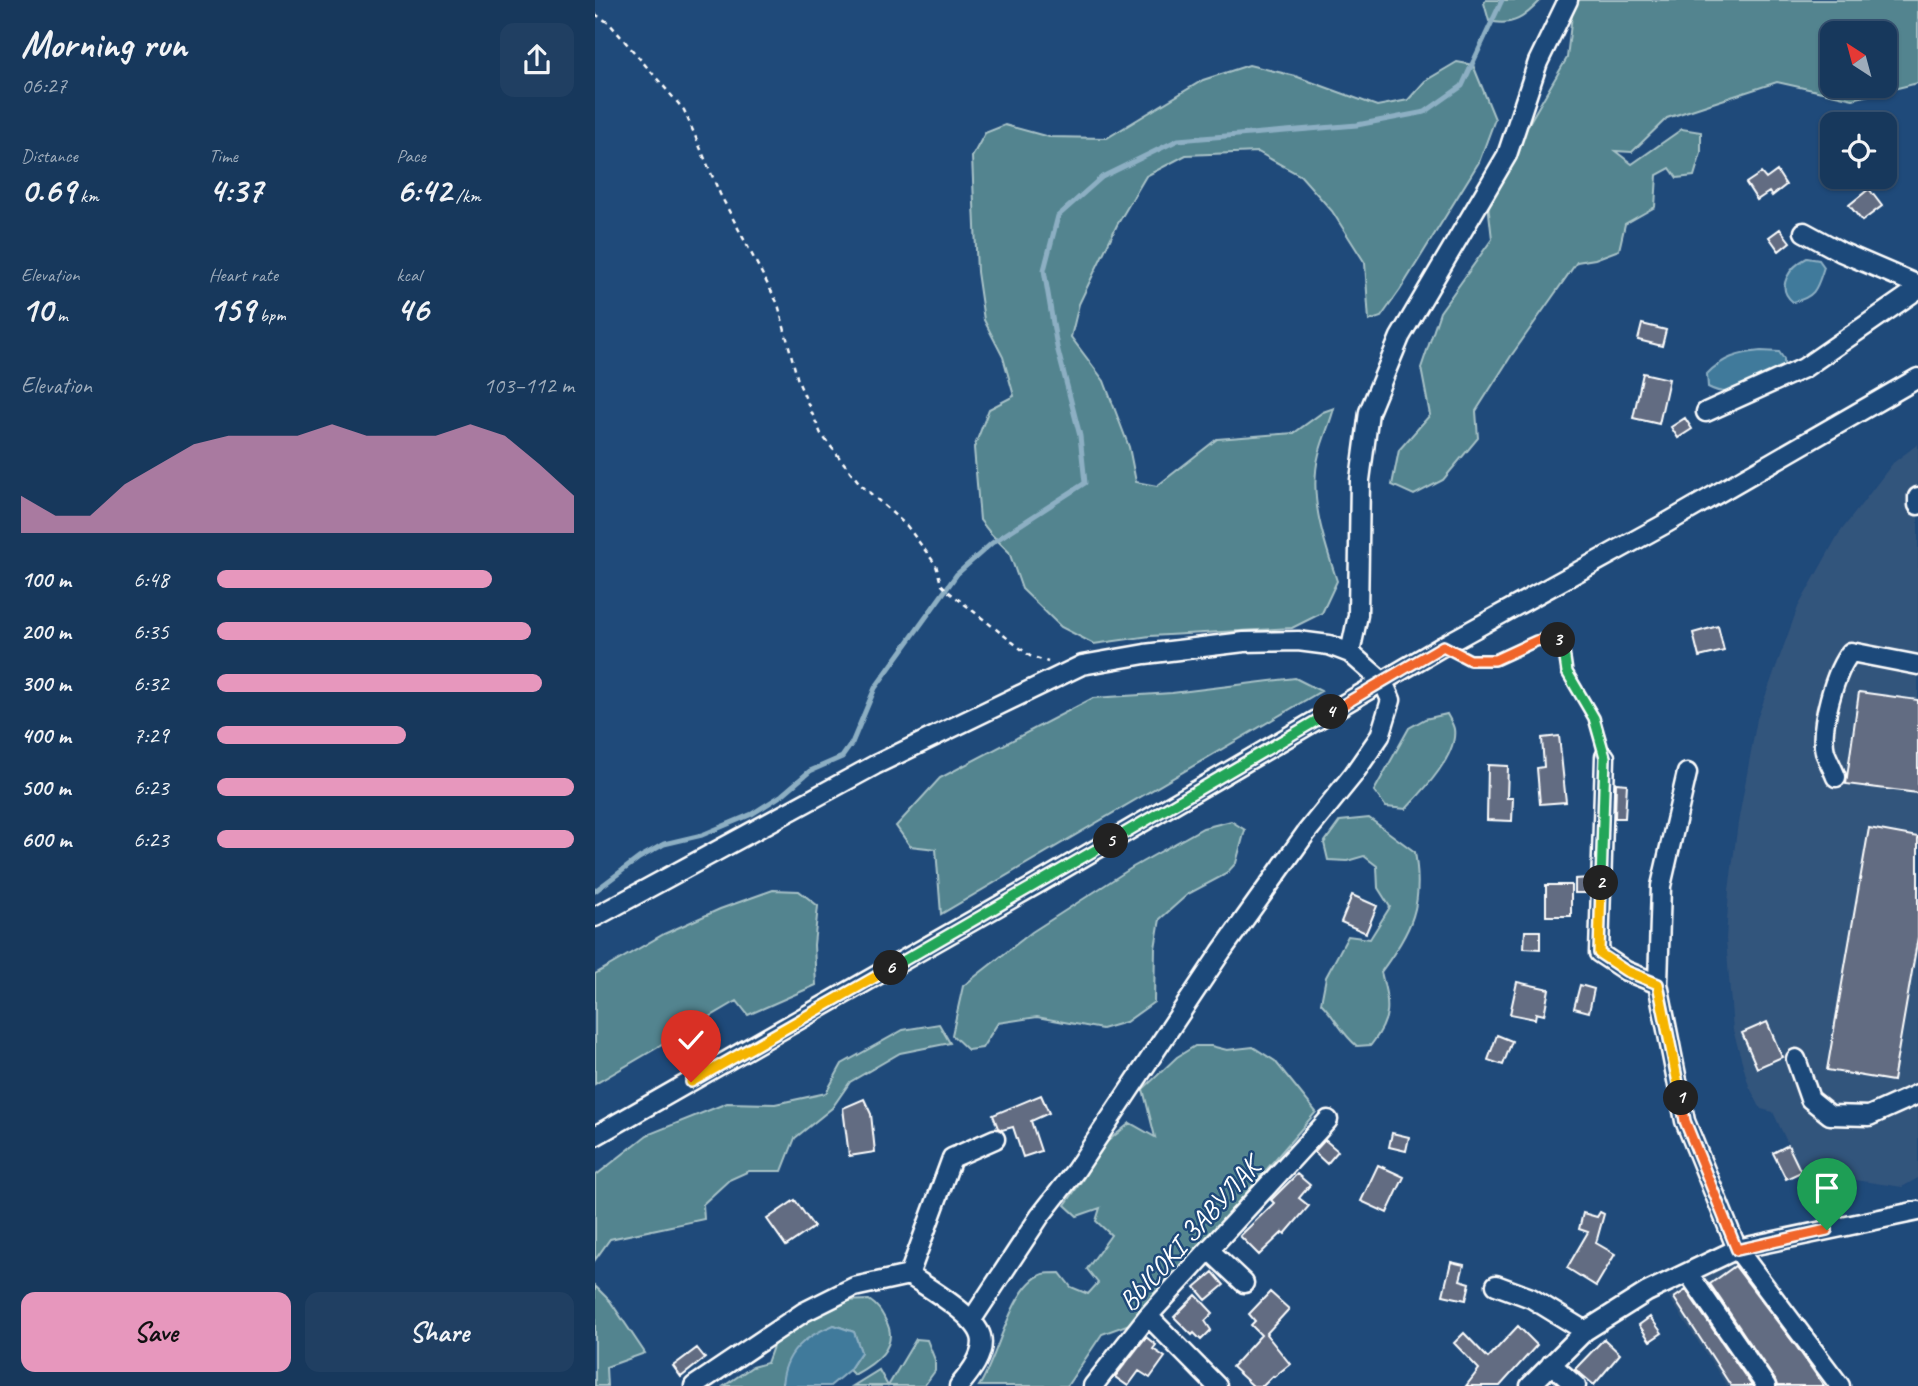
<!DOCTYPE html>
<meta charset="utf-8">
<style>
:root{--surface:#17385c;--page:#203f62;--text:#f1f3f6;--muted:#9eacbb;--line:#365272;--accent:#e797bd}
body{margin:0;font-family:Caveat,sans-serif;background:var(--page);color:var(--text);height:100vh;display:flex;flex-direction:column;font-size:26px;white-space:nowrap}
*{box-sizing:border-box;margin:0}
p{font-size:23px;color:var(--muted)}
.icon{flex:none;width:38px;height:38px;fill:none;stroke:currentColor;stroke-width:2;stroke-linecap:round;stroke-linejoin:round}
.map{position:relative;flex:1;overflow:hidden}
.details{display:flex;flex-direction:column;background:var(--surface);width:595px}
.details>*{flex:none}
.needle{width:46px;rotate:324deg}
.tools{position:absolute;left:1225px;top:21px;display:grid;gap:14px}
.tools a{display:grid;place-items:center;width:77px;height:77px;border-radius:14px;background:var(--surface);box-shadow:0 2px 5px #0004,0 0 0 2px var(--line);font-size:35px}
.pin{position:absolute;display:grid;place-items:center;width:60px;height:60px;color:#fff;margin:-72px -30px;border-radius:50% 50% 50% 0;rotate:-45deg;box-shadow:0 0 7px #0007}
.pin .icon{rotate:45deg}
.km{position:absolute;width:35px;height:35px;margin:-18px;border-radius:50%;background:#222;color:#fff;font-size:19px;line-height:35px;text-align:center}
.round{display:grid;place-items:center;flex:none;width:74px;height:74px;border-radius:14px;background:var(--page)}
.head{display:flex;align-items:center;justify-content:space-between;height:119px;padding:0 21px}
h1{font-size:38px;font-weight:700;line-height:52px}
.figures{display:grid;grid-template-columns:repeat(3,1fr);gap:10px;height:119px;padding:7px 21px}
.figures div{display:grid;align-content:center}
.figures b{font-size:35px;font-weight:700}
.figures small{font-size:19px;font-weight:400}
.figures p{font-size:19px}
.chart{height:196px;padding:14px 21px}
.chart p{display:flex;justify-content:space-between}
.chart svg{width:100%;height:126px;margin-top:7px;fill:var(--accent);opacity:.7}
.action{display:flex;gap:14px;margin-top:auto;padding:14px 21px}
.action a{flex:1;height:80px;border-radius:14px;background:var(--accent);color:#111;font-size:28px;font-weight:700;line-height:80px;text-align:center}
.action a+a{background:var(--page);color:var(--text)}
ul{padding:0 21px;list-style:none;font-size:23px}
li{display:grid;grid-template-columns:112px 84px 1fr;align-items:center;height:52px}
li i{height:18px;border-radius:9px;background:var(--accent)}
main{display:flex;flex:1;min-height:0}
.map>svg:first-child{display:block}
</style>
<main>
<section class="details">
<div class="head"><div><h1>Morning run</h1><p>06:27</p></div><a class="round"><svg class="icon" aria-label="share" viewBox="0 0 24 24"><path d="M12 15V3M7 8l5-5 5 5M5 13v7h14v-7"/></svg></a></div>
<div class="figures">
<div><p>Distance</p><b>0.69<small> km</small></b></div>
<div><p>Time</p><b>4:37</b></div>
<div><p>Pace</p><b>6:42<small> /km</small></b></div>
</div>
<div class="figures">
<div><p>Elevation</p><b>10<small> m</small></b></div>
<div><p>Heart rate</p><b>159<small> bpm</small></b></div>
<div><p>kcal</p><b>46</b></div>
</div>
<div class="chart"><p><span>Elevation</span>103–112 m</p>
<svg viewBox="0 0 160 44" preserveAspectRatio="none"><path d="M0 44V31L10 38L20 38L30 27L40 20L50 13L60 10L70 10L80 10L90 6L100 10L110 10L120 10L130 6L140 10L150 20L160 31V44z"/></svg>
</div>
<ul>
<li><b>100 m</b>6:48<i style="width:77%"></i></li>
<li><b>200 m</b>6:35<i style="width:88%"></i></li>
<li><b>300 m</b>6:32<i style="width:91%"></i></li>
<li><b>400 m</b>7:29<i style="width:53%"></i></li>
<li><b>500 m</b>6:23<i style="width:100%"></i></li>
<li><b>600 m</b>6:23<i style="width:100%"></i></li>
</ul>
<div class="action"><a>Save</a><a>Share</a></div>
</section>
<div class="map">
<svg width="1323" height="1386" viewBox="0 0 1323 1386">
<rect width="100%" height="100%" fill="#1f4a7a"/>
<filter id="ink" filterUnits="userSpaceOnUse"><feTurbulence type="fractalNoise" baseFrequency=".0143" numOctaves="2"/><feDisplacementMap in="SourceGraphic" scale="14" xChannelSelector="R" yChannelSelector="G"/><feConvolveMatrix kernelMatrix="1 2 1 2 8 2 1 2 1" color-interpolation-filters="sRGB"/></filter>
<g filter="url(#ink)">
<path fill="#33547c" d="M1323 444V1178L1307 1187 1206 1172 1178 1112 1166 1109 1154 1086 1138 1030 1131 939 1134 890 1143 823 1162 719 1203 607 1243 535 1298 463Z
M1142 1257 1246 1386H1132L1074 1297Z"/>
<path fill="#52848f" stroke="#a8c2c7" stroke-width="2" fill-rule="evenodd" d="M891 0H946C930 17 918 27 894 21L889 3Z
M984 0H1323V83L1258 99 1182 82 1072 118 1037 152 1020 151 1037 164 1087 129 1106 132V153L1099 176 1082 178 1075 168 1062 175 1060 207 1030 224 1024 250 1000 259 982 262 916 356 881 411 883 438 848 480 819 495 797 485 804 450 835 415 826 368 845 312 897 239 893 204 919 149 972 58 978 6ZM1237 33H1290V86H1237Z
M862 62 878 65 900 119 884 162 805 290 786 317 774 321 770 263 737 211 706 176 663 152 591 155 551 176 522 225 484 304 476 337 509 381 534 447 541 482 562 486 622 439 699 433 728 412 739 408C735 424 728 438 724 454 713 496 729 541 742 581L727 613 697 628 555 636 499 644 466 627 427 589 414 552 396 534 385 520 379 448 394 409 419 396 408 357 389 320 382 272 377 157 390 133 410 125 454 137 512 138 608 80 654 65 700 76 782 106 813 100 830 81Z
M700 678 726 691 346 914 341 849 315 846 301 826 345 778 498 698 577 693Z
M852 714C854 718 858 724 859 729 863 755 827 792 811 809L791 807 779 791 814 728 830 719Z
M774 818 820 852C829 906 817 929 786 972 794 1004 798 1017 776 1045L762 1046C747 1034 740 1017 726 1003L731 977 753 936 775 939 795 907 783 888 782 866 769 856 752 861 733 860 729 843 745 821Z
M636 821 650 830 641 863 631 874 593 894 565 919 560 948 559 1002 531 1022 507 1029 442 1017 403 1023 387 1048 373 1050 357 1035 368 986 437 932 538 867 608 828Z
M178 890 204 891 223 906 219 945 221 985 153 1015 142 1001 0 1084V974L69 934 125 909Z
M344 1024 355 1043 305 1053 255 1082 237 1108 200 1138 187 1171H154L134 1180 108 1204 109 1219 15 1239 0 1260V1176L52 1135 132 1103 180 1104 231 1093 247 1064 308 1030Z
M600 1046H616L632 1050 658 1047 680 1061 721 1112 540 1322 507 1334 472 1386H384C403 1358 416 1285 448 1274 453 1273 460 1273 465 1273L476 1287 493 1294 503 1283 492 1269 516 1235 501 1221 505 1208 482 1216 470 1205 488 1179 508 1145 535 1123 560 1137 548 1089 582 1057Z
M0 1286 15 1301 50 1353 11 1367 12 1386H0Z
M274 1300C283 1306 286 1311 291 1321 305 1347 279 1364 259 1375L254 1370 266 1352 259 1332 239 1325 187 1383V1386H129L157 1367 172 1363 180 1341 199 1327 247 1301Z
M321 1339 332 1340 340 1360V1371L329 1386H258L284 1370 293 1386Z"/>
<path fill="#417a9b" stroke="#8dafc3" stroke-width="2" d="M1212 258 1224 260 1229 267C1222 288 1221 297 1198 302 1179 287 1196 266 1212 258Z
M1166 351 1184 352 1189 359V365L1184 371C1160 383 1139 401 1113 387L1112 374C1127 358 1144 353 1166 351Z
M239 1325 259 1332 266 1352 254 1370 235 1386H187C189 1352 210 1336 239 1325Z"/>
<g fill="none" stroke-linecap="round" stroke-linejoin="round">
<path stroke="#8dafc3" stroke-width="5" d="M0 891 44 858 69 844 107 835 157 814 187 795 215 771 247 757 257 743 280 688 362 574 397 543 490 483 485 436 462 347 449 270 463 216 507 177 583 140 762 125 830 112 867 86 907 0"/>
</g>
<path fill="#626c82" stroke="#fff" stroke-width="2" d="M1182 171 1191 185 1177 196 1174 192 1162 200 1151 183 1166 173 1171 179Z
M1274 189 1287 206 1267 221 1254 205Z
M1185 229 1195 242 1184 251 1174 237Z
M1047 324 1071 330 1067 346 1043 340Z
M1048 373 1074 379 1064 424 1038 418Z
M1090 418 1097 429 1083 438 1076 427Z
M1123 626 1129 651 1104 657 1098 633Z
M1264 692 1323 700V793L1251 784Z
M964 736 971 802 945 804 942 768 949 767 947 738Z
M893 765 913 766 912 798H918L917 821 892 820Z
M1021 783 1032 784 1030 818H1020Z
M1274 828 1323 837V937L1298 1081 1232 1070Z
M994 878V893H980V879Z
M951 885H976V916H951Z
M757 895 782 906 771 933 746 922Z
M930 931H945V949L929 948Z
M922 982 954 989 949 1015 941 1013 940 1019 915 1014Z
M985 985 999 989 994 1012 979 1008Z
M1172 1022 1187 1057 1162 1068 1147 1033Z
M902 1035 917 1041 908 1065 893 1060Z
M446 1095 454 1113 436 1121 446 1151 428 1157 418 1127 407 1130 403 1128 398 1115Z
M269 1099 276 1114 280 1152 254 1156 248 1108Z
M797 1133 814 1137 811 1151 794 1147Z
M730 1140 743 1151 732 1164 719 1152Z
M1193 1145 1206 1172 1191 1179 1178 1153Z
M783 1165 809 1177 792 1213 766 1201Z
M702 1174 715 1185 704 1198 714 1206 690 1234 688 1232 664 1255 645 1236 679 1203 676 1200Z
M200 1200 219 1227 191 1246 172 1219Z
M1005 1212 1009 1214 1001 1243 1020 1254 1001 1286 972 1268 993 1232 984 1229 988 1213 1002 1217Z
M856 1262 869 1265 865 1280 875 1283 871 1300 848 1295Z
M1140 1266 1201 1346 1229 1386H1182L1180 1380 1115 1284Z
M618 1272 629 1285 611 1300 600 1287Z
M1091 1290 1157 1386H1136L1079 1298Z
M675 1292 694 1309 671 1334 695 1364 679 1377 678 1376 668 1386H658L637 1367 666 1335 656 1325 660 1321 654 1314Z
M601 1295 618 1313 610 1321 616 1330 606 1340 599 1333 597 1335 579 1317Z
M1055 1317 1067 1333 1055 1341 1044 1325Z
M923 1326 942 1345 905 1386H871L884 1369 859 1343 869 1333 893 1358Z
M551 1337 561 1345 558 1349 570 1357 555 1378 544 1371 533 1386 520 1377Z
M1009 1339 1025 1354 999 1385 980 1369Z
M102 1348 110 1358 86 1377 78 1366Z"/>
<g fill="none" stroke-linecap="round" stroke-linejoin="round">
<defs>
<path id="minor" d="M1209 232 1246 252 1323 285
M1111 412 1209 368 1323 289
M1323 497V505
M755 653 763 615 765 480 774 412 805 337 912 155 943 62 973 0
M1010 757 1004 953 1031 971 1063 984
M1092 773 1066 886 1063 984 1090 1121 1142 1249 1245 1386
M1241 777C1238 769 1233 760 1230 752 1224 728 1240 670 1256 652L1323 665
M0 917 280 765 487 665 550 654 649 642 703 641 734 645 755 653 788 682 796 700 785 736 758 775 711 833 626 952 481 1170 445 1216 376 1321
M1201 1059 1215 1099 1235 1115 1274 1116 1323 1094
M0 1136 442 884 848 646 1068 525 1323 378
M614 1250 649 1283
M1093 1273 1171 1386
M314 1275 357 1158 400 1139
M901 1285 936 1298 990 1331
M553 1316 622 1386
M956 1364 981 1386
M99 1386 209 1312 259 1287 314 1275C333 1288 379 1314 386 1336 391 1354 374 1374 364 1386
M498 1386 553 1316 733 1120
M935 1386 990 1331 1052 1292 1142 1249 1323 1211"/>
</defs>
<use href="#minor" stroke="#fff" stroke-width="23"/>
<path stroke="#fff" stroke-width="2.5" stroke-dasharray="5 5" stroke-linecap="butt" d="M0 14 14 23 89 110 125 194 183 304 203 381 226 434 266 485 312 526 341 565 346 584 354 592 435 656 453 662
M867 655C894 669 914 651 939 642 946 639 954 639 961 637L968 645 973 672 999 718 1005 740"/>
<use href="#minor" stroke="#1f4a7a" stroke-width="18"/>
</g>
</g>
<g fill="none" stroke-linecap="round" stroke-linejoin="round" filter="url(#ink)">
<defs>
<path id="split-1" d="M1086 1098 1090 1121 1142 1250 1232 1230"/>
<path id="split-2" d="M1006 883 1004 953 1031 971 1063 984 1086 1098"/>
<path id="split-3" d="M963 640 968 645 972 672 999 718 1010 757 1006 883"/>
<path id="split-4" d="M736 712 848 646 875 660H900L941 641 961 637 963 640"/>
<path id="split-5" d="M516 841 736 712"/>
<path id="split-6" d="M296 968 516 841"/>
<path id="split-7" d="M96 1082 296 968"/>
</defs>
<use href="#split-1" stroke="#fff" stroke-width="14"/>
<use href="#split-2" stroke="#fff" stroke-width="14"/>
<use href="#split-3" stroke="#fff" stroke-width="14"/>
<use href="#split-4" stroke="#fff" stroke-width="14"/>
<use href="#split-5" stroke="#fff" stroke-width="14"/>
<use href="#split-6" stroke="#fff" stroke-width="14"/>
<use href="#split-7" stroke="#fff" stroke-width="14"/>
<use href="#split-1" stroke="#f0652b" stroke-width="9"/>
<use href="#split-2" stroke="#f5b400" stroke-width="9"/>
<use href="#split-3" stroke="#22a559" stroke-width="9"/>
<use href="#split-4" stroke="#f0652b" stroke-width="9"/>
<use href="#split-5" stroke="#22a559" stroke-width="9"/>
<use href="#split-6" stroke="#22a559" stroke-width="9"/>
<use href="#split-7" stroke="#f5b400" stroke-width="9"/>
</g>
<g text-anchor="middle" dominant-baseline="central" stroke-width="5" stroke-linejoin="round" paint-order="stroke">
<g font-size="28" fill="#fff" stroke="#1f4a7a">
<text transform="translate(594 1234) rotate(-48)">ВЫСОКІ ЗАВУЛАК</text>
</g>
</g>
</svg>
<div class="tools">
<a><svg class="needle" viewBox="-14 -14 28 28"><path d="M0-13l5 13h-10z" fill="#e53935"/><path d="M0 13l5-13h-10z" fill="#9eacbb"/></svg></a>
<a><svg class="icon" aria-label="locate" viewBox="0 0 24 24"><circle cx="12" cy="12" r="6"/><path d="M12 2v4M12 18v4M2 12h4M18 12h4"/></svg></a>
</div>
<div class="pin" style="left:1232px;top:1230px;background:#1e9e55"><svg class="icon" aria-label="arrive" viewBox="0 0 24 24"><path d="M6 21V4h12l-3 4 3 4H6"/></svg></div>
<div class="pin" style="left:96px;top:1082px;background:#d93025"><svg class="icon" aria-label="check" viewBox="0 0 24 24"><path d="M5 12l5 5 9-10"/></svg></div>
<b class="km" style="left:1086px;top:1098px">1</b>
<b class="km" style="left:1006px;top:883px">2</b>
<b class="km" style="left:963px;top:640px">3</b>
<b class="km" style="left:736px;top:712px">4</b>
<b class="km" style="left:516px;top:841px">5</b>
<b class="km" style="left:296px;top:968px">6</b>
</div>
</main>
